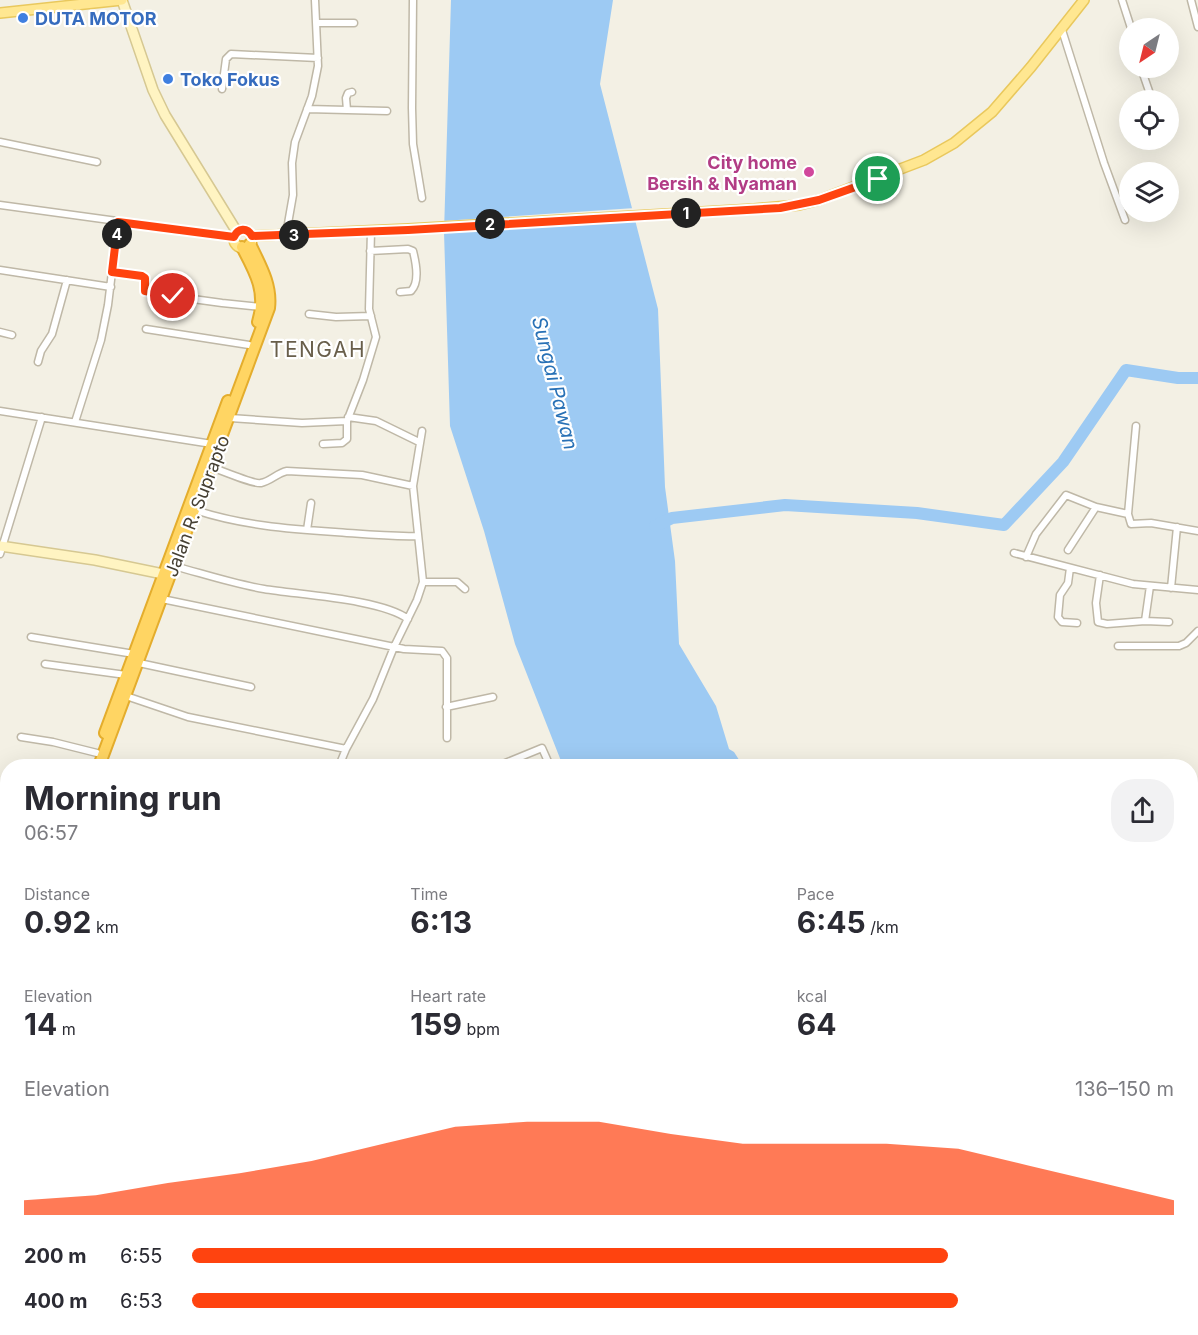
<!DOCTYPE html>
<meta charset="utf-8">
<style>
:root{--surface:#fff;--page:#f2f2f3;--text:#2b2b33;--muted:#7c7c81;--accent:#ff430f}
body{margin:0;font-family:Inter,sans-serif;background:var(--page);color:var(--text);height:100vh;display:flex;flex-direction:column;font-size:22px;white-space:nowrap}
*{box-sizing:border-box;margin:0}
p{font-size:20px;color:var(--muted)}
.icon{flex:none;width:33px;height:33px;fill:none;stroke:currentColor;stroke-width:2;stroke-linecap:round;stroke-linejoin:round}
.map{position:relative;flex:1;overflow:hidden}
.panel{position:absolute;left:0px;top:759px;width:1198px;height:576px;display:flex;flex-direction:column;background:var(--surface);border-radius:24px 24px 0 0;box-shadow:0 6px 24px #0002}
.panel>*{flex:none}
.needle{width:39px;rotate:215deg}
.controls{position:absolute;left:1119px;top:18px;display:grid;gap:12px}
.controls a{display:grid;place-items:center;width:60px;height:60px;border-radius:50%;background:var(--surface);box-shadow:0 6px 24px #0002;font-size:30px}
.pin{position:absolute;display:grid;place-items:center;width:51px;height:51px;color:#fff;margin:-26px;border:3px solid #fff;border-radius:50%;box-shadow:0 2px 6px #0007}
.km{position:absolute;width:30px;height:30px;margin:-15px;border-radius:50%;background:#222;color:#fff;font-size:16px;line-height:30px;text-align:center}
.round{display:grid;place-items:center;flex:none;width:63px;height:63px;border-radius:24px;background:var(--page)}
.headline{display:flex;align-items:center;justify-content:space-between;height:102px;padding:0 24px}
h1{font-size:33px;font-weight:700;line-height:45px}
.metrics{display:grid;grid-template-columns:repeat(3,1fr);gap:9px;height:102px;padding:6px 24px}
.metrics div{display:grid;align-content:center}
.metrics b{font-size:30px;font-weight:700}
.metrics small{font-size:16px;font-weight:400}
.metrics p{font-size:16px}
.chart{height:168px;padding:12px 24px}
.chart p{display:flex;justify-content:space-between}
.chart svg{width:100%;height:108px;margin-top:6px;fill:var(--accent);opacity:.7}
ul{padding:0 24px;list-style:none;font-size:20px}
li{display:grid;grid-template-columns:96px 72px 1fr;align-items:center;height:45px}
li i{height:15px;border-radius:8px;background:var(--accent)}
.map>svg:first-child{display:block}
</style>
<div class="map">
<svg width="1198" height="1335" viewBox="0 0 1198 1335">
<rect width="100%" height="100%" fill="#f3f0e4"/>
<path fill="#9dcaf3" d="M451 0H613L600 84 658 309 665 487 675 561 679 644 716 706 729 749 734 752 743 766H563L515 644 484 531 450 426 444 232Z
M1191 1074 1198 1076V1325L1191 1323Z"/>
<path fill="#f3f0e4" d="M635 208 638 218 441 230 442 221Z"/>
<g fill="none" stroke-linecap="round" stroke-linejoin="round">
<path stroke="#9dcaf3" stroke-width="12" d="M655 526 672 518 785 505 917 513 1004 525 1063 462 1126 370 1178 378H1198
M903 1328V1335"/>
<defs>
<path id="street" d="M413 0 412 108 413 144 422 198
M1122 0 1131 28
M1191 0 1198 27
M317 23H354
M1062 30 1104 163 1125 220
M1141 68 1150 94
M222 89 226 59 231 54 318 58
M307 109 387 111
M347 110 346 98 348 93 352 92
M0 142 97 162
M0 205 234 237
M286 235 293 195 292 163 295 142 312 96 318 66 315 0
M370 251 408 249 413 251C416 263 420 282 411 291L400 292
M0 270 111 287
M112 272 142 276 145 278 144 288 149 293 222 303 262 307
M309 314 336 317 371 316
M146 329 249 345
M0 332 12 335
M38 362 41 351 52 334 67 280
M0 411 212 444
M348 417 376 421 419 442
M230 418 302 423 347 421
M75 422 101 340 108 305 118 222
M323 444 342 443 347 439V421L363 380 376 337 369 309 371 231
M211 467C220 470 255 485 261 483 271 481 277 473 287 471L362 475 413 486
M195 510C240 525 288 529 335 532 363 534 390 537 418 536
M1128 514 1136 426
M307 530 311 503
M1068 550 1096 507
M1014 553 1133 584 1198 590
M0 554 42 417
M1026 557 1036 534 1066 495 1096 507 1128 514 1131 524 1151 523 1198 531
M174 566C204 574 234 584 264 589 300 595 381 599 408 619
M1070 568 1068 583 1060 595 1058 617 1062 622 1077 623
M1100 575 1096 603 1098 622 1107 624 1145 621 1169 622
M423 582H457L465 589
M1171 588 1177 527
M162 599 404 649 442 651 447 658V738
M1145 621 1150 586
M31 637 134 654
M1118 646H1179L1186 643 1198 631
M139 663 251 687
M45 664 126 675
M126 696 188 717 346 749
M446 707 493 697
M21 737 53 742 97 753
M339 766 346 749 373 699 394 647 417 600 423 582 413 486 422 431
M498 766 542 748 550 766
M0 811 8 812
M3 1164 8 1165
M0 1282 5 1264
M0 1308 8 1311
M55 1328 75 1335
M543 1328 547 1335
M829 1328 830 1335
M41 1335 43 1328
M124 1335 127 1328
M244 1335 248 1328
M473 1335 491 1328
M568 1335 577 1328
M625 1335 633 1328
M710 1335 723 1328"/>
<path id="secondary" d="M122 0 153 90 165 115 237 232
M0 546 95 560 163 574"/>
<path id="primary" d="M0 13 122 0
M234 239a9 9 0 1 1 18 0a9 9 0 1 1-18 0Z
M252 236 408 229 754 209 799 205 819 200 924 160 954 143 992 112 1031 67 1084 0"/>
<path id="highway" d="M242 247C256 273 267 293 258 322
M105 733 228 401
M99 766 269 308C272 285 260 265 250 244
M0 1012 8 991
M0 1033 8 1013"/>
</defs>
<use href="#street" stroke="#bfb8a7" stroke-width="9"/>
<use href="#secondary" stroke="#d6c892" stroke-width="12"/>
<use href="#primary" stroke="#e9c85d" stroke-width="12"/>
<use href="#highway" stroke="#e4ad2d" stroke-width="14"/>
<use href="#street" stroke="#fff" stroke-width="6"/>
<use href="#secondary" stroke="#fff4c2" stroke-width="9"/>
<use href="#primary" stroke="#ffe791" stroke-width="9"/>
<use href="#highway" stroke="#ffd563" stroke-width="10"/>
</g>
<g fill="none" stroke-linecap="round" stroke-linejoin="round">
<defs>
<path id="route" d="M173 296 145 291V278L142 276 112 272 118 222 234 237C238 228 247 227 252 236L408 230 780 208 819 200 878 179"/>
</defs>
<use href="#route" stroke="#fff" stroke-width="12"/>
<use href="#route" stroke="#ff430f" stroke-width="8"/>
</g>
<g fill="#3f7fe0" stroke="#fff" stroke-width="2">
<circle cx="23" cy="18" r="6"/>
<circle cx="168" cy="79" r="6"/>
</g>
<circle fill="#d1479c" stroke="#fff" stroke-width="2" cx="809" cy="172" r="6"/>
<g text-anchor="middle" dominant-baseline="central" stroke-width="4.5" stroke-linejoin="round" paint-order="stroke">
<g font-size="18" font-weight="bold" fill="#366cbe" stroke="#fff" text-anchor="start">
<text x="35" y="18">DUTA MOTOR</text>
<text x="180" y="79">Toko Fokus</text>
</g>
<g font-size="18" font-weight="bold" fill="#b23c85" stroke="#fff" text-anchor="end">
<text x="797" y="162">City home<tspan x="797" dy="21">Bersih &amp; Nyaman</tspan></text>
</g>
<g font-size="18" fill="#464034" stroke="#fff">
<text transform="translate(197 506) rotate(-69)">Jalan R. Suprapto</text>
</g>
<g font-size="20" font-style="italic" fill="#2871b6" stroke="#fff">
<text transform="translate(555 383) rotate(76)">Sungai Pawan</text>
</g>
<g font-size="21" letter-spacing="1.5" fill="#695f4b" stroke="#fff">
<text x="318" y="349">TENGAH</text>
</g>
</g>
</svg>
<div class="controls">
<a><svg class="needle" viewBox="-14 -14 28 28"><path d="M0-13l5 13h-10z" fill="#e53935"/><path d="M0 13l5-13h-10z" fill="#7c7c81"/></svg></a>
<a><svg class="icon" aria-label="locate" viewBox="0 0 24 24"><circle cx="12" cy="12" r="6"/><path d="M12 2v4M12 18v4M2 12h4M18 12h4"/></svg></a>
<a><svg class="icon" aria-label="layers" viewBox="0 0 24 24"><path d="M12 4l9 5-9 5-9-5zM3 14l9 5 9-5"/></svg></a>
</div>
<div class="pin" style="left:878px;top:179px;background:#1e9e55"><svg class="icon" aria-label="arrive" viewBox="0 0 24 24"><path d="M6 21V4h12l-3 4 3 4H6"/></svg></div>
<div class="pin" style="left:173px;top:296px;background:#d93025"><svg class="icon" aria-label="check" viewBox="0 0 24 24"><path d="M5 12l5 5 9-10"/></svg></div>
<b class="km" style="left:686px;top:213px">1</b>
<b class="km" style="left:490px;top:224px">2</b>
<b class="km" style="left:294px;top:235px">3</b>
<b class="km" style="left:117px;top:234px">4</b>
<section class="panel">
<div class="headline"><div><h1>Morning run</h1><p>06:57</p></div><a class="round"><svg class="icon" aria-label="share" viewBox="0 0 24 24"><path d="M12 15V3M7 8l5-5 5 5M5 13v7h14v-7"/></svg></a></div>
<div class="metrics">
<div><p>Distance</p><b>0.92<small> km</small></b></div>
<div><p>Time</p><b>6:13</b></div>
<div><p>Pace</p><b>6:45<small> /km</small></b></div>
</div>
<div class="metrics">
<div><p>Elevation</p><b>14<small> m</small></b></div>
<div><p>Heart rate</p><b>159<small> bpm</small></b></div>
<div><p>kcal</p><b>64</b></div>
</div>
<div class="chart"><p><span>Elevation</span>136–150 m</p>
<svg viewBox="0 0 160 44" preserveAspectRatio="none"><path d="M0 44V38L10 36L20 31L30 27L40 22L50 15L60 8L70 6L80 6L90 11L100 15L110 15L120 15L130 17L140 24L150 31L160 38V44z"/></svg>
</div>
<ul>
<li><b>200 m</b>6:55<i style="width:77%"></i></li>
<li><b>400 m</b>6:53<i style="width:78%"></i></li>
</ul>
</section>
</div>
